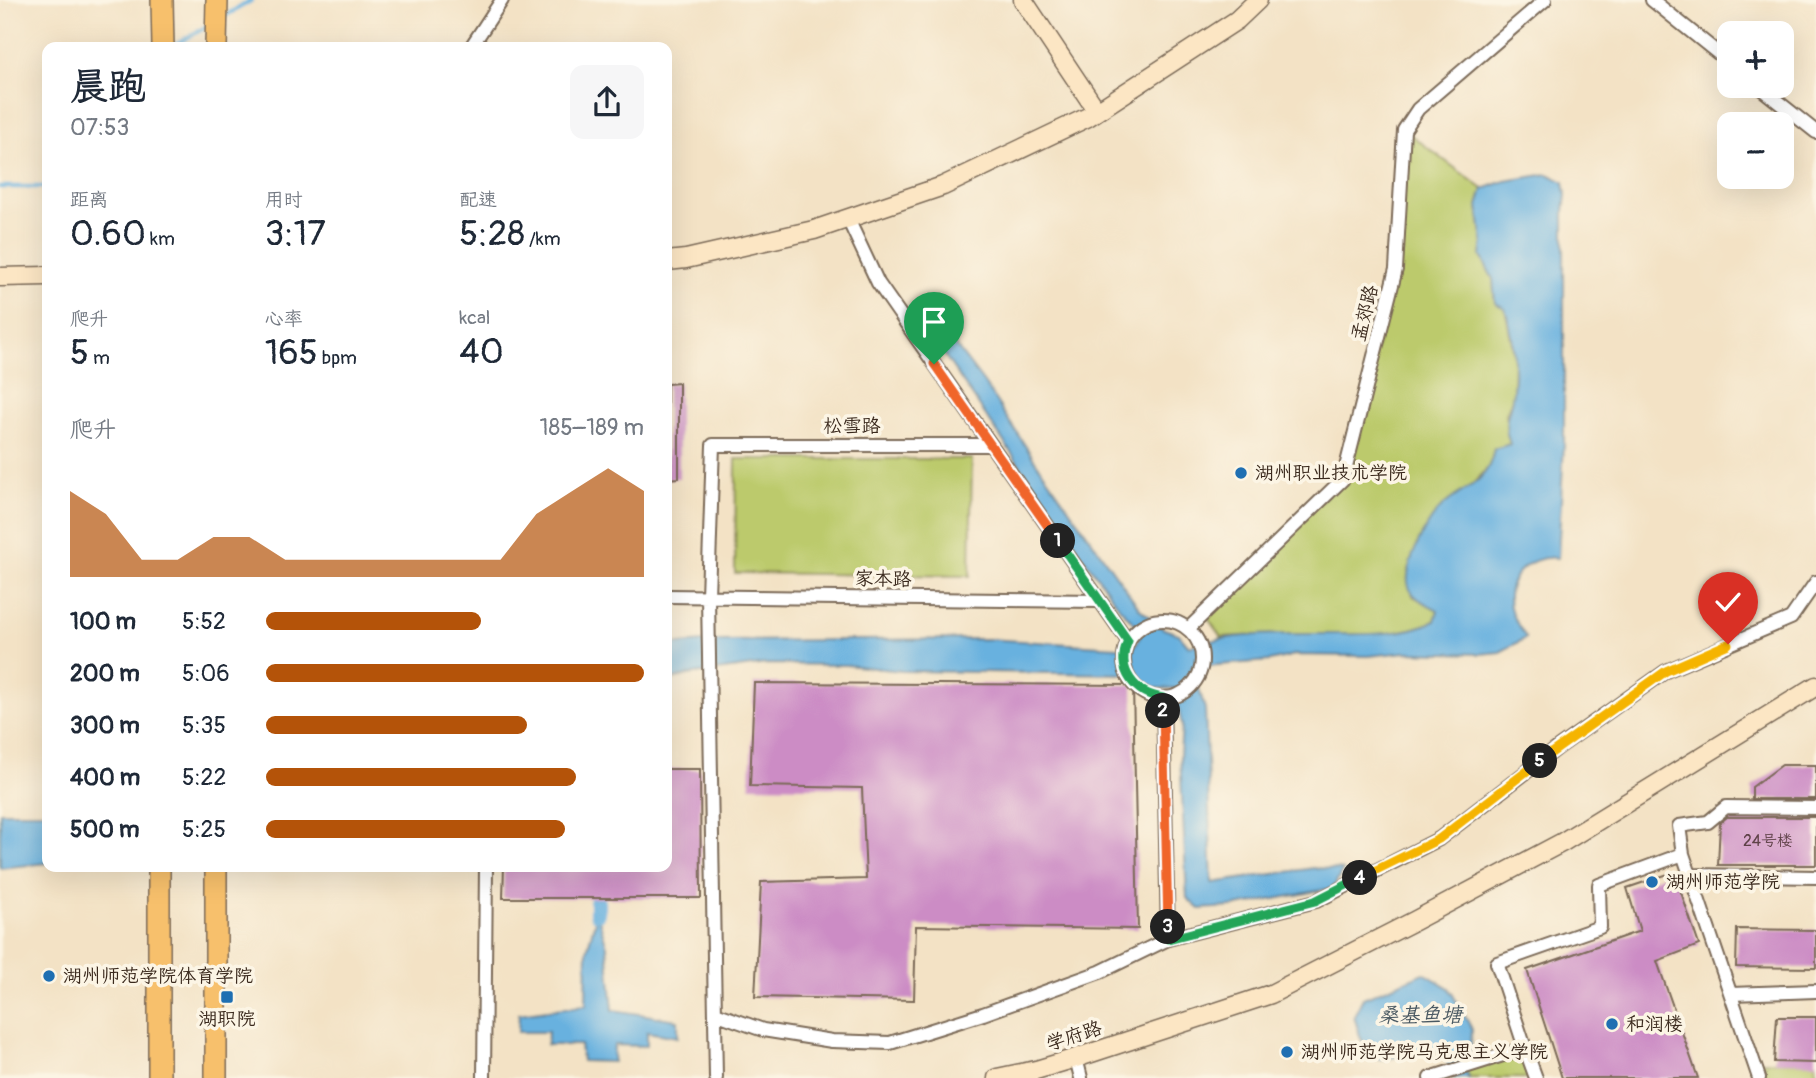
<!DOCTYPE html>
<html lang="zh">
<meta charset="utf-8">
<style>
:root{--surface:#fff;--page:#f6f6f7;--text:#1f2937;--muted:#747a83;--accent:#b45309}
body{margin:0;font-family:Pangolin,"LXGW WenKai TC",sans-serif;background:var(--page);color:var(--text);height:100vh;display:flex;flex-direction:column;font-size:26px;white-space:nowrap}
*{box-sizing:border-box;margin:0}
p{font-size:23px;color:var(--muted)}
.icon{flex:none;width:38px;height:38px;fill:none;stroke:currentColor;stroke-width:2;stroke-linecap:round;stroke-linejoin:round}
.map{position:relative;flex:1;overflow:hidden}
.side{position:absolute;left:42px;top:42px;width:630px;height:830px;display:flex;flex-direction:column;background:var(--surface);border-radius:14px;box-shadow:0 7px 28px #0002}
.side>*{flex:none}
.controls{position:absolute;left:1717px;top:21px;display:grid;gap:14px}
.controls a{display:grid;place-items:center;width:77px;height:77px;border-radius:14px;background:var(--surface);box-shadow:0 7px 28px #0002;font-size:35px}
.pin{position:absolute;display:grid;place-items:center;width:60px;height:60px;color:#fff;margin:-72px -30px;border-radius:50% 50% 50% 0;rotate:-45deg;box-shadow:0 0 7px #0007}
.pin .icon{rotate:45deg}
.km{position:absolute;width:35px;height:35px;margin:-18px;border-radius:50%;background:#222;color:#fff;font-size:19px;line-height:35px;text-align:center}
.round{display:grid;place-items:center;flex:none;width:74px;height:74px;border-radius:14px;background:var(--page)}
.overview{display:flex;align-items:center;justify-content:space-between;height:119px;padding:0 28px}
h1{font-size:38px;font-weight:600;line-height:52px}
.stats{display:grid;grid-template-columns:repeat(3,1fr);gap:10px;height:119px;padding:7px 28px}
.stats div{display:grid;align-content:center}
.stats b{font-size:35px;font-weight:600}
.stats small{font-size:19px;font-weight:400}
.stats p{font-size:19px}
.chart{height:196px;padding:14px 28px}
.chart p{display:flex;justify-content:space-between}
.chart svg{width:100%;height:126px;margin-top:7px;fill:var(--accent);opacity:.7}
ul{padding:0 28px;list-style:none;font-size:23px}
li{display:grid;grid-template-columns:112px 84px 1fr;align-items:center;height:52px}
li i{height:18px;border-radius:9px;background:var(--accent)}
.map>svg:first-child{display:block}
</style>
<div class="map">
<svg width="1816" height="1078" viewBox="0 0 1816 1078">
<rect width="100%" height="100%" fill="#fcf5e5"/>
<filter id="ink" filterUnits="userSpaceOnUse"><feTurbulence type="fractalNoise" baseFrequency=".0143" numOctaves="2"/><feDisplacementMap in="SourceGraphic" scale="14" xChannelSelector="R" yChannelSelector="G"/><feConvolveMatrix kernelMatrix="1 2 1 2 8 2 1 2 1" color-interpolation-filters="sRGB"/></filter>
<filter id="wash" filterUnits="userSpaceOnUse"><feTurbulence type="fractalNoise" baseFrequency=".00686" numOctaves="4" result="noise"/><feDisplacementMap in="SourceGraphic" scale="28" xChannelSelector="R" yChannelSelector="G"/><feGaussianBlur stdDeviation="1.57" result="paint"/><feColorMatrix in="noise" values="0 0 0 0 0 0 0 0 0 0 0 0 0 0 0 0 0 1.4 0 .05"/><feComposite in="paint" operator="in"/></filter>
<g filter="url(#wash)">
<rect width="100%" height="100%" fill="#f3e2c5"/>
<path fill="#bcca6c" stroke="#7c7a45" stroke-width="2" d="M1404 130 1483 189 1478 206 1483 242 1481 256 1493 279 1495 302 1505 308 1514 354 1513 396 1506 414 1510 444 1494 449 1491 465 1465 492 1445 504 1418 543 1408 569 1413 596 1438 610 1435 621C1393 640 1342 634 1297 634 1272 634 1246 636 1221 637L1205 614 1343 479 1396 269Z
M736 459H972L970 576 735 573Z
M1525 1048 1536 1078H1469L1464 1066Z
M1753 1061 1816 1062V1078H1759Z"/>
<path fill="#67b1df" stroke="#516e7e" stroke-width="2" d="M1548 174 1564 182 1566 195 1564 211V443L1558 558C1526 554 1500 582 1512 614 1515 622 1522 630 1526 638L1500 652 1480 654 1406 652 1368 656 1294 655 1270 661 1192 667 1189 674 1199 689 1205 709 1212 883 1314 868 1343 870 1333 888 1232 907 1199 909 1187 898 1180 756 1182 725 1174 688C1156 690 1147 687 1134 674L902 671 846 665 766 664 688 675 667 681V645L717 641 987 639 1133 648 1140 638 1135 624 1120 608 1081 554 936 343 937 331 949 337 984 383 1036 462 1140 609 1164 629 1179 634 1189 646C1234 633 1277 634 1323 634 1361 634 1400 637 1435 621L1438 610C1428 604 1413 599 1409 587 1402 567 1428 517 1445 504 1468 485 1488 483 1494 449L1510 444C1501 420 1511 413 1513 391 1516 363 1514 335 1505 308L1495 303 1493 279 1481 256 1483 242 1478 206 1483 189 1505 181Z
M0 812H47V863L0 868Z
M597 913 607 947 613 1010 678 1020V1037L647 1032V1046L614 1045 613 1062 582 1061 580 1045H547L548 1032H518L519 1014 586 1005 587 951Z
M1424 973 1449 988 1472 1029 1471 1047 1464 1066 1469 1078H1454L1453 1071 1437 1050 1379 1060 1361 1039 1354 1016 1363 998Z"/>
<g fill="none" stroke-linecap="round" stroke-linejoin="round">
<path stroke="#67b1df" stroke-width="4.5" d="M223 17 252 0
M171 47 209 25
M0 187H47"/>
<path stroke="#67b1df" stroke-width="16" d="M597 903V913"/>
</g>
<g id="blocks">
<path fill="#cc8cc5" d="M679 383V478L667 479V384Z
M754 683 1133 685 1138 929 916 926 914 1000 755 997 761 882 866 879 862 788 750 786Z
M1782 765H1816V799H1752V787Z
M667 769H700L701 898H503L504 866H667Z
M1727 817H1816V865H1718L1720 823Z
M1674 872 1699 945 1657 961 1698 1078H1562L1527 970 1640 931 1627 888Z
M1737 929 1816 930V968L1736 967Z
M1777 1017H1816V1063L1774 1062Z"/>
</g>
</g>
<g filter="url(#ink)">
<use href="#blocks" fill-opacity="0" stroke="#7b6a58" stroke-width="2"/>
<g fill="none" stroke-linecap="round" stroke-linejoin="round">
<defs>
<path id="street" d="M1652 0 1729 62
M471 47 502 0
M1758 86 1816 132
M848 219 878 283 1128 641
M667 596 1100 601
M1124 659a39 39 0 1 1 78 0a39 39 0 1 1-78 0Z
M1188 629 1343 479 1396 269 1404 130 1418 109 1545 0
M1163 698 1168 939
M1690 875 1816 877
M1731 994 1816 991
M715 1013 763 1030 832 1041 890 1043 983 1014 1100 972 1168 939 1316 901 1439 839 1559 747 1666 671 1791 618 1816 582
M1525 1048 1497 963 1600 927 1599 885 1683 854
M1076 1058 1081 1078
M484 1078 486 866
M716 1078 708 596 713 445H991
M1430 1078 1525 1048 1536 1078
M1759 1078 1683 854 1679 826 1708 822 1726 807 1816 808"/>
<path id="secondary" d="M1023 0 1097 111
M667 261 686 259 814 230 943 186 1088 117 1237 20 1258 0
M0 277 47 276
M997 1078 1036 1070 1076 1058 1271 994 1414 921 1563 842 1816 686"/>
<path id="primary" d="M162 0 163 47
M216 47 217 0
M159 1078V866
M216 1078V866"/>
</defs>
<use href="#street" stroke="#7b6a58" stroke-width="16"/>
<use href="#secondary" stroke="#7b6a58" stroke-width="21"/>
<use href="#primary" stroke="#7b6a58" stroke-width="24"/>
<use href="#street" stroke="#fff" stroke-width="12"/>
<use href="#secondary" stroke="#fce6c4" stroke-width="18"/>
<use href="#primary" stroke="#f7c06c" stroke-width="21"/>
</g>
</g>
<g fill="none" stroke-linecap="round" stroke-linejoin="round" filter="url(#ink)">
<defs>
<path id="split-1" d="M934 364 1058 541"/>
<path id="split-2" d="M1058 541 1128 641C1115 670 1135 694 1163 698V711"/>
<path id="split-3" d="M1163 711 1168 927"/>
<path id="split-4" d="M1168 927V939L1315 901 1360 878"/>
<path id="split-5" d="M1360 878 1439 839 1540 761"/>
<path id="split-6" d="M1540 761 1666 671 1728 644"/>
</defs>
<use href="#split-1" stroke="#fff" stroke-width="14"/>
<use href="#split-2" stroke="#fff" stroke-width="14"/>
<use href="#split-3" stroke="#fff" stroke-width="14"/>
<use href="#split-4" stroke="#fff" stroke-width="14"/>
<use href="#split-5" stroke="#fff" stroke-width="14"/>
<use href="#split-6" stroke="#fff" stroke-width="14"/>
<use href="#split-1" stroke="#f0652b" stroke-width="9"/>
<use href="#split-2" stroke="#22a559" stroke-width="9"/>
<use href="#split-3" stroke="#f0652b" stroke-width="9"/>
<use href="#split-4" stroke="#22a559" stroke-width="9"/>
<use href="#split-5" stroke="#f5b400" stroke-width="9"/>
<use href="#split-6" stroke="#f5b400" stroke-width="9"/>
</g>
<g fill="#1f6fb2" stroke="#fcf5e5" stroke-width="2.5">
<circle cx="1241" cy="473" r="7"/>
<circle cx="1652" cy="882" r="7"/>
<circle cx="49" cy="976" r="7"/>
<rect x="220" y="990" width="14" height="14" rx="3.5"/>
<circle cx="1612" cy="1024" r="7"/>
<circle cx="1287" cy="1052" r="7"/>
</g>
<g text-anchor="middle" dominant-baseline="central" stroke-width="7" stroke-linejoin="round" paint-order="stroke">
<g font-size="16" fill="#5f4248">
<text x="1768" y="841">24号楼</text>
</g>
<g font-size="19" fill="#3b2a1e" stroke="#fcf5e5">
<text transform="translate(1365 313) rotate(-76)">孟郊路</text>
<text x="852" y="426">松雪路</text>
<text transform="translate(883 579) rotate(1)">家本路</text>
<text transform="translate(1074 1036) rotate(-18)">学府路</text>
</g>
<g font-size="19" fill="#3b2a1e" stroke="#fcf5e5" text-anchor="start">
<text x="1255" y="473">湖州职业技术学院</text>
<text x="1666" y="882">湖州师范学院</text>
<text x="63" y="976">湖州师范学院体育学院</text>
<text x="227" y="1019" text-anchor="middle">湖职院</text>
<text x="1626" y="1024">和润楼</text>
<text x="1301" y="1052">湖州师范学院马克思主义学院</text>
</g>
<g font-size="21" font-style="italic" fill="#4a5962" stroke="#fcf5e5">
<text x="1420" y="1015">桑基鱼塘</text>
</g>
</g>
</svg>
<div class="controls">
<a>+</a>
<a>−</a>
</div>
<div class="pin" style="left:934px;top:364px;background:#1e9e55"><svg class="icon" aria-label="arrive" viewBox="0 0 24 24"><path d="M6 21V4h12l-3 4 3 4H6"/></svg></div>
<div class="pin" style="left:1728px;top:644px;background:#d93025"><svg class="icon" aria-label="check" viewBox="0 0 24 24"><path d="M5 12l5 5 9-10"/></svg></div>
<b class="km" style="left:1058px;top:541px">1</b>
<b class="km" style="left:1163px;top:711px">2</b>
<b class="km" style="left:1168px;top:927px">3</b>
<b class="km" style="left:1360px;top:878px">4</b>
<b class="km" style="left:1540px;top:761px">5</b>
<section class="side">
<div class="overview"><div><h1>晨跑</h1><p>07:53</p></div><a class="round"><svg class="icon" aria-label="share" viewBox="0 0 24 24"><path d="M12 15V3M7 8l5-5 5 5M5 13v7h14v-7"/></svg></a></div>
<div class="stats">
<div><p>距离</p><b>0.60<small> km</small></b></div>
<div><p>用时</p><b>3:17</b></div>
<div><p>配速</p><b>5:28<small> /km</small></b></div>
</div>
<div class="stats">
<div><p>爬升</p><b>5<small> m</small></b></div>
<div><p>心率</p><b>165<small> bpm</small></b></div>
<div><p>kcal</p><b>40</b></div>
</div>
<div class="chart"><p><span>爬升</span>185–189 m</p>
<svg viewBox="0 0 160 44" preserveAspectRatio="none"><path d="M0 44V14L10 22L20 38L30 38L40 30L50 30L60 38L70 38L80 38L90 38L100 38L110 38L120 38L130 22L140 14L150 6L160 14V44z"/></svg>
</div>
<ul>
<li><b>100 m</b>5:52<i style="width:57%"></i></li>
<li><b>200 m</b>5:06<i style="width:100%"></i></li>
<li><b>300 m</b>5:35<i style="width:69%"></i></li>
<li><b>400 m</b>5:22<i style="width:82%"></i></li>
<li><b>500 m</b>5:25<i style="width:79%"></i></li>
</ul>
</section>
</div>
